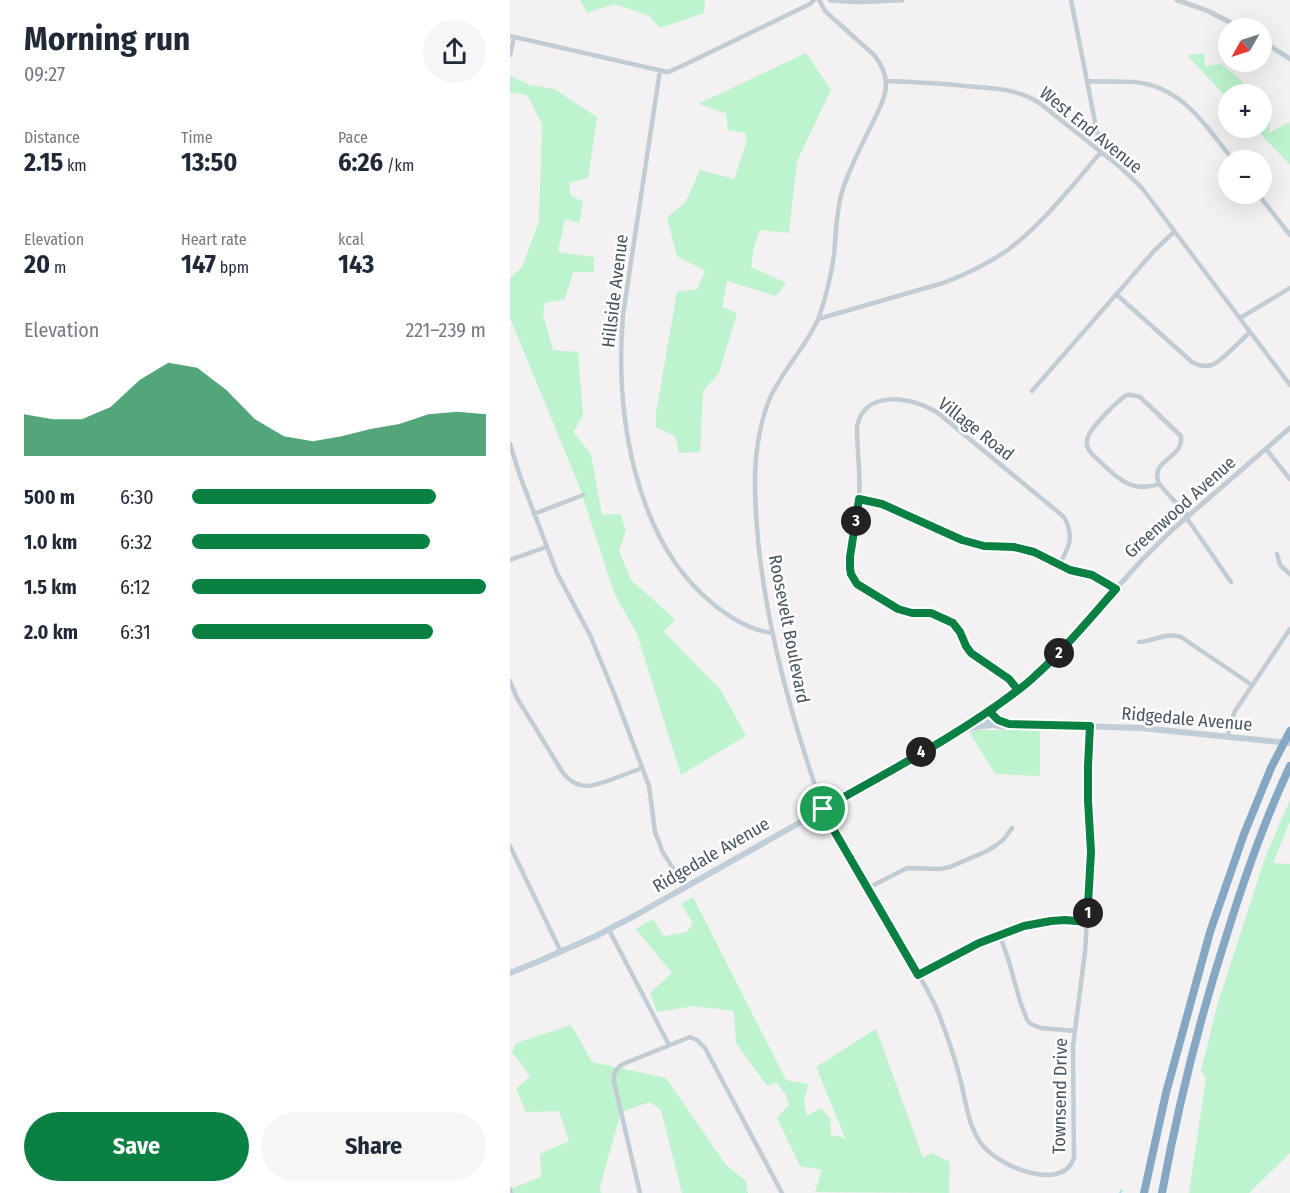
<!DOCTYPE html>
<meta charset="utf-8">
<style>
:root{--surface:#fff;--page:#f6f6f7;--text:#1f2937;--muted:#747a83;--accent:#0b8043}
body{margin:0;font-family:"Fira Sans Condensed",sans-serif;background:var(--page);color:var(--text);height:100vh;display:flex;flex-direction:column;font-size:22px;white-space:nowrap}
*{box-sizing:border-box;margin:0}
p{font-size:20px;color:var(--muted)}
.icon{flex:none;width:33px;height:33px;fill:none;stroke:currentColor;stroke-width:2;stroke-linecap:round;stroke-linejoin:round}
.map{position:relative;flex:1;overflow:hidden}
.drawer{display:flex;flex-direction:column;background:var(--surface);width:510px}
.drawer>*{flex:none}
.needle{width:39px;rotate:231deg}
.tools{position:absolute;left:708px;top:18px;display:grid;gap:12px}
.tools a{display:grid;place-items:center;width:54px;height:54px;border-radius:50%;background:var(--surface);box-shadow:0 6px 24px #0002;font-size:30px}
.pin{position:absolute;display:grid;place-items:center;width:51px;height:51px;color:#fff;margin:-26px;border:3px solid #fff;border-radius:50%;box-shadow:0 2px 6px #0007}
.km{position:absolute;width:30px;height:30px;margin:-15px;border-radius:50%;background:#222;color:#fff;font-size:16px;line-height:30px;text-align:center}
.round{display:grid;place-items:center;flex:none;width:63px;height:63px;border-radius:32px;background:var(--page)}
.headline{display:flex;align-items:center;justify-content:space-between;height:102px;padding:0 24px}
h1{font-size:33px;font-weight:700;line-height:45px}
.stats{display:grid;grid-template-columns:repeat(3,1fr);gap:9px;height:102px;padding:6px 24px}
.stats div{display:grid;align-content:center}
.stats b{font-size:26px;font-weight:700}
.stats small{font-size:16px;font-weight:400}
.stats p{font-size:16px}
.chart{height:168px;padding:12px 24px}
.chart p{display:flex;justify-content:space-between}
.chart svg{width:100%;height:108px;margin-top:6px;fill:var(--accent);opacity:.7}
.cta{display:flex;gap:12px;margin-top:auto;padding:12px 24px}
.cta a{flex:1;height:69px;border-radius:36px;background:var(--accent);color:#fff;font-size:24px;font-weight:700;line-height:69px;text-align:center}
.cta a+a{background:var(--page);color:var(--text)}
ul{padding:0 24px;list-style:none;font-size:20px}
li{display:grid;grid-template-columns:96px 72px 1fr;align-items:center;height:45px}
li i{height:15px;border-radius:8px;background:var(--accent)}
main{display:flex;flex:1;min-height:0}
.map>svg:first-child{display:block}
</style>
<main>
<section class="drawer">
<div class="headline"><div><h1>Morning run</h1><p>09:27</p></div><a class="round"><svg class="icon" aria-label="share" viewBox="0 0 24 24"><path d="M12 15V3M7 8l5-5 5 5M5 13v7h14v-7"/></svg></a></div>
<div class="stats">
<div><p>Distance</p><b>2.15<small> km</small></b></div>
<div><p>Time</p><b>13:50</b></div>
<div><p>Pace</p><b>6:26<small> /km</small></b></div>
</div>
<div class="stats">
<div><p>Elevation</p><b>20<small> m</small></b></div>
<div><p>Heart rate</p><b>147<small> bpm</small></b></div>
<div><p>kcal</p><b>143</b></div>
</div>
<div class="chart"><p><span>Elevation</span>221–239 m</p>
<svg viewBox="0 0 160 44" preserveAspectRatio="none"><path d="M0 44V27L10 29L20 29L30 24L40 13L50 6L60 8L70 17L80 29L90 36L100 38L110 36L120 33L130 31L140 27L150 26L160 27V44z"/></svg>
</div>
<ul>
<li><b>500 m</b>6:30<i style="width:83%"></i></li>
<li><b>1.0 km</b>6:32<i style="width:81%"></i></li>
<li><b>1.5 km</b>6:12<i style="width:100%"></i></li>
<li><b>2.0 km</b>6:31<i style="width:82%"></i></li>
</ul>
<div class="cta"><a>Save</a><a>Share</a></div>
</section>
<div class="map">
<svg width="780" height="1193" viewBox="0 0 780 1193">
<rect width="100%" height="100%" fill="#f3f1f1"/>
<path fill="#bdf3ce" d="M70 0H195L194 13 150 28 138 15 104 4 77 13Z
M296 53 321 90 287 161 279 233 250 230 244 247 241 267 276 283 266 296 217 281 212 307 227 313 209 373 193 391 190 452 169 453 165 436 146 427V413L167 292 187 289 195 271 167 256 157 217 175 203 190 170 224 179 237 141 235 133 218 130 216 113 188 104Z
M694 53 695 66 711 64 729 78 743 94H718V99L677 55Z
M0 76 20 85 44 89 87 117 78 178 59 183 60 195 73 202 69 223 55 219 48 252 84 257V272H63L55 299 35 303 33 315 43 350 68 352 73 416 63 432 81 454 92 515 110 514 116 530 109 551 121 580 156 611 165 621 153 631 211 690 236 736 171 775 127 634 104 593 70 488 0 318V278L12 267 29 221 32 124 17 95 0 92Z
M752 104 761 114 759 133 779 122 780 124V165L745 128H752Z
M466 730H530V776L485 774 460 733Z
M780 800V821L763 863 780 864V1153L739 1193H679L696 1078 691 1071 707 1006 755 858Z
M183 897 276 1080 298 1084 294 1102 297 1116 311 1108 320 1118 321 1135 332 1137 336 1140 306 1067 366 1029 413 1158 422 1153 440 1162 439 1193 305 1192 312 1170 290 1166 267 1118 279 1105 276 1095 266 1082 257 1086 226 1043 224 1011 184 1006 147 1012 140 993 162 973 126 929 143 919 154 936 177 932 183 923 171 904Z
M61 1025 82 1062 156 1078 216 1165 236 1181 238 1193H172L151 1110 140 1102 111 1112 90 1187 91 1193H0V1189L31 1177 30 1154 59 1141 49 1111 16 1112 6 1089 20 1076 2 1052 6 1043Z"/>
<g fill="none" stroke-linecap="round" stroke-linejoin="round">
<path stroke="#86e4f4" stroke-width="1.5" d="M610 1193 612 1190"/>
<path stroke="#c1ccd4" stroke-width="4.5" d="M309 0 315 11 364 55C373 66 378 79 375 93 373 103 367 113 363 122 352 145 339 168 332 192 326 213 326 234 324 255 321 276 316 297 309 317 297 346 273 369 260 398 240 446 244 500 249 550 259 639 284 725 313 809
M0 36 157 72 161 71 178 63 300 4 304 0
M0 55 4 37
M150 70 113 315C105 411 123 538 202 603 220 618 239 630 262 633
M376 81C402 82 429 83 455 86 481 88 505 88 528 102L610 167 632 188 780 385
M577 81C592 82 608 81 624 82 672 86 696 126 723 160
M748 194 780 235
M606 294 682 362C689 366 695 367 702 365 712 361 731 340 740 332
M730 318 780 288
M308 319 433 283C455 275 475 265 495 252 532 225 561 187 591 152L561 0
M522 391 644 251 664 232
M617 395H622L630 397 671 436C674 460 639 458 649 484 618 495 603 473 582 454 578 449 575 444 578 437 581 427 608 400 617 395Z
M0 444 10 476 47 573 80 635 106 698 139 786 145 832 149 842 152 851 175 887
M756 449 780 479
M649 484 678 516
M349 499 372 504 452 540 474 546 504 547 524 552 560 570 582 575 606 589
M24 514 73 495
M676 517 721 582
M767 554 770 565 780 574
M0 560 36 547
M629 642C645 641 655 632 671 637L742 685
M0 681 7 698 53 773C68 791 81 787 100 780 111 776 121 772 132 768
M509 690C495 674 475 668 462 654 452 643 452 628 439 621 431 616 422 612 413 612 407 612 401 613 395 612 382 608 344 586 341 573 337 558 347 518 349 500 351 476 347 452 347 427 354 388 403 397 428 413L554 517C565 537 559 547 549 565
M718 737 719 727 725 711 780 629
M312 810C337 850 360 891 383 932 398 958 416 984 428 1012 437 1035 445 1058 451 1082 456 1103 458 1124 470 1142 487 1167 553 1193 564 1158L563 1046 575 952 581 852 578 766 580 726
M0 846 51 952
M358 888 397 868 430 869 440 867 477 851 485 846 494 839 502 828
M99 930 159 1045
M490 935 499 962 510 1001 517 1020 521 1024 531 1028 565 1031
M408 975C437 959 465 944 496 933 507 929 519 924 531 922 547 920 561 921 577 922
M0 1189 1 1193
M130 1193 104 1082C103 1074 106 1068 113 1064L180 1037 187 1040 195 1048 272 1193"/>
<path stroke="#c1ccd4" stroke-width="5" d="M320 0 346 2 392 0
M667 0 698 11 731 28
M752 41 780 59
M480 712 517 684 539 663 630 562 662 530 780 428"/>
<path stroke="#c0ced9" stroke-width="6" d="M473 716C479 725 485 726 496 727L499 724 631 728 780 743
M456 730 464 727 482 725
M0 973 27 962 86 936 126 915 312 810 480 712 488 720 499 724"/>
<path stroke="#85a7c3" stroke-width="8" d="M634 1193 656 1093 700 932 734 834 761 768 780 731
M652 1193C668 1106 689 1021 716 937 734 879 754 821 780 766"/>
</g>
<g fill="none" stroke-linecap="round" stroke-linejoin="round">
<defs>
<path id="route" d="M313 809 312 810 408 975 469 943 514 926 541 921 555 920 577 922 581 852 578 800V766L580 726 499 724 488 720 480 712 485 707C499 697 514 687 526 675 555 649 580 618 606 589L582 575 560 570 524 552 504 547 474 546 452 540 372 504 349 499 340 557V568L341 574 347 584 388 609 402 613H421L443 623 450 632 456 646 461 653 499 679 508 690C448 736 379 771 313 809"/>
</defs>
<use href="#route" stroke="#fff" stroke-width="12"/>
<use href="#route" stroke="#0b8043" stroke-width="8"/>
</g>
<g text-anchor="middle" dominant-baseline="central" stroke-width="5" stroke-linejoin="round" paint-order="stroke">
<g font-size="18" fill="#475660" stroke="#fff">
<text transform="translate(581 130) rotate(39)">West End Avenue</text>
<text transform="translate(105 291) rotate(-83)">Hillside Avenue</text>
<text transform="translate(466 429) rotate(38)">Village Road</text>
<text transform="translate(670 507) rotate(-42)">Greenwood Avenue</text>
<text transform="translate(279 629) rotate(79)">Roosevelt Boulevard</text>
<text transform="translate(677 719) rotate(5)">Ridgedale Avenue</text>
<text transform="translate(201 855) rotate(-30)">Ridgedale Avenue</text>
<text transform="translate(550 1096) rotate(-89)">Townsend Drive</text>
</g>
</g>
</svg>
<div class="tools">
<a><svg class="needle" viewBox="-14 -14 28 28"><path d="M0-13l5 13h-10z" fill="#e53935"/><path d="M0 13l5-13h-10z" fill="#747a83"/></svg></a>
<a>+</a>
<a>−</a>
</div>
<div class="pin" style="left:313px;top:809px;background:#1e9e55"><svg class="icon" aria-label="arrive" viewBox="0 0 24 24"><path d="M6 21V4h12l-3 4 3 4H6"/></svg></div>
<b class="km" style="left:578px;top:913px">1</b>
<b class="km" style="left:549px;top:653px">2</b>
<b class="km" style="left:346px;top:521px">3</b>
<b class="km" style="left:411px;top:752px">4</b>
</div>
</main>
